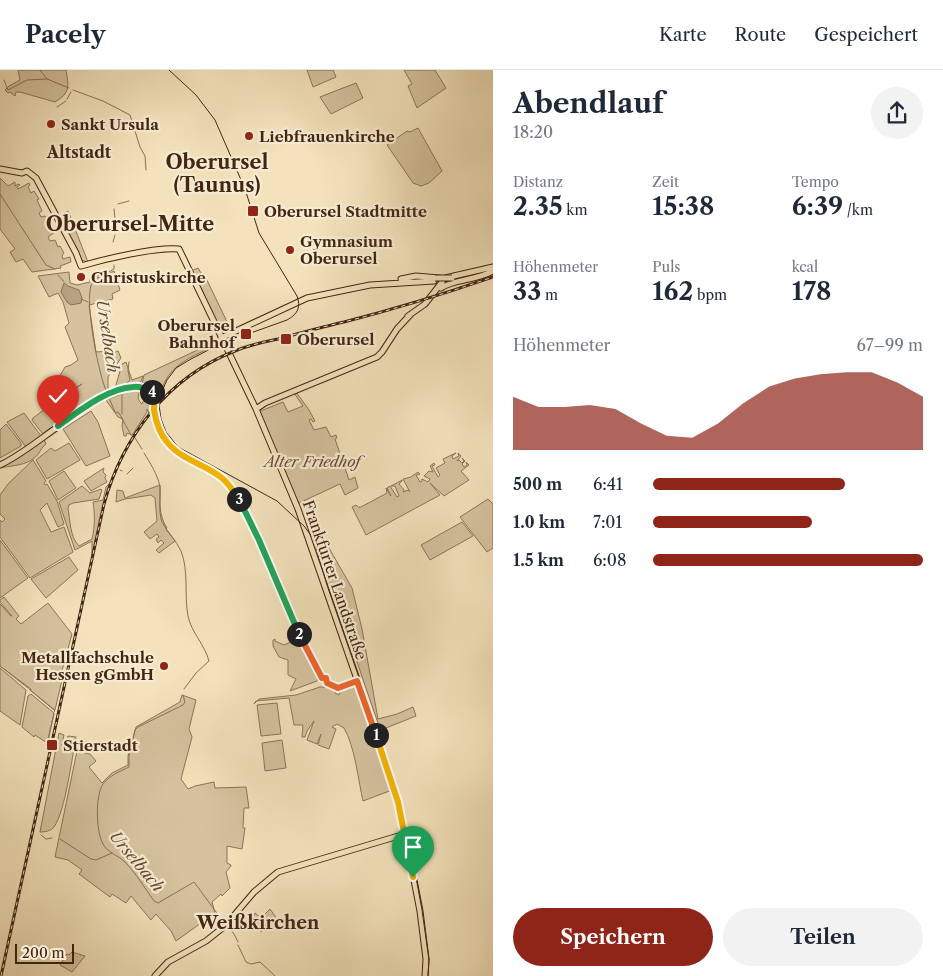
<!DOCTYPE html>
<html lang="de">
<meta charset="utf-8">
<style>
:root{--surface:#fff;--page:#f2f2f3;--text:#1f2937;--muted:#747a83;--line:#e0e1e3;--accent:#8f2418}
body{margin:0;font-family:"Libre Caslon Text",serif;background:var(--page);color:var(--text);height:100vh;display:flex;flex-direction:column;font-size:19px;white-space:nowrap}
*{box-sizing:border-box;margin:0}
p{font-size:16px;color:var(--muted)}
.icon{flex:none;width:28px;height:28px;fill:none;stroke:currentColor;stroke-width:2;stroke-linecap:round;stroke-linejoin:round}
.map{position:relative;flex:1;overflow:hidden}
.details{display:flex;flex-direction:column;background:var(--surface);width:450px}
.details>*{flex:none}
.scale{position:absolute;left:15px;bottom:12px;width:59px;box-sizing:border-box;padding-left:5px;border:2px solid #422513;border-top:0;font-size:14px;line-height:18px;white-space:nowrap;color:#422513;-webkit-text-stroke:4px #f7ecd3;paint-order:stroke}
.pin{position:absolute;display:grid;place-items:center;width:42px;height:42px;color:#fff;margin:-51px -21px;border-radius:50% 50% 50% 0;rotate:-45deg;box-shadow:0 0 5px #0007}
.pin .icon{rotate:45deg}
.km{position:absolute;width:25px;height:25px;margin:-12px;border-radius:50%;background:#222;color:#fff;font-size:14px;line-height:25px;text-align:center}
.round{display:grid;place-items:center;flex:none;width:52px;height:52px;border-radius:26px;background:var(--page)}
.head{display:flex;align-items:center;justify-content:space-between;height:85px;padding:0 20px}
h1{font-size:28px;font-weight:700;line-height:38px}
.figures{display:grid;grid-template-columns:repeat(3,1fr);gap:8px;height:85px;padding:5px 20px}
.figures div{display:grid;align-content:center}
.figures b{font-size:25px;font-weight:700}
.figures small{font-size:14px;font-weight:400}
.figures p{font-size:14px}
.chart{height:140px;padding:10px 20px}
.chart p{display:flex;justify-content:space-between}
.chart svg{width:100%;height:90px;margin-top:5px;fill:var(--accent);opacity:.7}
.action{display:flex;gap:10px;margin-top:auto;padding:10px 20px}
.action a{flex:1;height:58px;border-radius:30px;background:var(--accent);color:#fff;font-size:20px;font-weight:700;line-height:58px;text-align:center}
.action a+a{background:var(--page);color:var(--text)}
ul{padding:0 20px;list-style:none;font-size:16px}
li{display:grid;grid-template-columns:80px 60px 1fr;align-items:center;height:38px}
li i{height:12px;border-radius:6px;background:var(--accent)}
header{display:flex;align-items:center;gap:30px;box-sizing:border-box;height:70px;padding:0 25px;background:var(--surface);border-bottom:1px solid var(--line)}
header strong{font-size:24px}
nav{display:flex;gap:28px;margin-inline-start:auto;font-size:18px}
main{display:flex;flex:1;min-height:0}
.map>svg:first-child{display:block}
</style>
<header>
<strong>Pacely</strong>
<nav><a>Karte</a><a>Route</a><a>Gespeichert</a></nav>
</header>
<main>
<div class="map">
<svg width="493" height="906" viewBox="0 0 493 906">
<rect width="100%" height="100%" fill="#f3e2bb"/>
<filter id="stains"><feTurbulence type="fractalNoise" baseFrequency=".004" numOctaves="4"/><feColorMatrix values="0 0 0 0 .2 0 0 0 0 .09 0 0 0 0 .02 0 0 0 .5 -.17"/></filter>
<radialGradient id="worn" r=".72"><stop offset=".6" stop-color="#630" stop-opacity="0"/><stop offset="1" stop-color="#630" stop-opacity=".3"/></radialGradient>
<path fill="#d5c29e" stroke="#8c7458" d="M18 0H66C69 17 70 23 55 32L20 22H16L15 26 10 22 8 23 5 20 9 16 20 10Z
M307 0H333L336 7 313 17Z
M404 0H435L446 18 417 38 408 16 412 14Z
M356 13 363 28 331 44 320 27Z
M418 58 442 101 429 113 421 116 413 113 387 75 407 61 410 62Z
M0 108 8 116 15 112V116L18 114 20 115 17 117 18 119 29 113 30 115 28 117 31 123 34 121 39 129 37 130 42 141 39 143 41 147 45 146 49 153 47 154 48 156 51 155 55 162 48 167 50 171 55 170 58 177 60 176 64 183 62 186 63 189 70 187 71 192 60 196 61 198 32 202 23 189 16 192 10 182 15 179 0 159Z
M68 141 88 192 81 190 61 152 68 150 65 143Z
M198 198 201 203 204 204 231 260 222 264 191 201Z
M114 201 120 220 112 224 113 229 89 235 96 282 109 281 111 284 118 281 121 288 108 307V323L65 347 43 364 32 350 33 348 53 333 58 340 63 336 58 337 54 333 82 314 60 327 55 321 62 312 58 309 65 297 71 295 78 290 65 257 69 253 63 232 58 223 49 227 38 206 69 202 70 213 77 215 90 212V209L102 204 104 206Z
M219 270 221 273C192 287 163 295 159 332L157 333C160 320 155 316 142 314L144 305Z
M126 292 132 310 143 306 140 314H130L119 317 116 315 122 294Z
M140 318C139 324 136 329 142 334L145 327 149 325 151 327 152 339 149 343 147 339V342L132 365 127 363 126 366H124L122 356 123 349 118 347 106 330 129 321H118Z
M296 322 309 340 315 351 313 352 311 349 309 350 314 360 326 357 331 367 336 365 337 368 335 369 349 410 355 407 358 418 345 425 340 414 299 433 296 429 258 342 283 332 288 342 303 336 294 323Z
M91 341 98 352 110 386 86 396 63 359Z
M24 343 41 366 26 377 7 352Z
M6 354 21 373V376L0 388V360Z
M44 369 46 374C42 377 41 380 39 383 30 396 13 395 0 398V397Z
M69 373 80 390 47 409 36 390 51 378 55 381Z
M456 383 452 386 453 389 459 386 458 383 461 386 457 391 459 390 462 393 464 391 462 388 465 391 462 394 464 397 467 395 466 392 469 395 461 401 469 410 444 426 430 413 440 425 366 465 352 437 356 435 358 437H361L387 423 386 418 391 426 387 418 390 416 397 427 399 426 395 416H391L402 410V411L399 414 404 420 403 422 408 420 410 422 403 409 411 407 418 402 420 404 416 405 420 412 422 411V409L428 412 430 409 424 406 429 401 433 402 430 396 434 393 435 395 432 396 438 407 440 405 436 398 445 393 443 389Z
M33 390 46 411 44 413 45 415 47 414 57 431 64 454 58 457 47 433 40 440 51 462 64 457 73 482 30 508 0 467V450L2 452 5 449 0 444V425L8 414Z
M104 398 103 402 106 405 105 408 107 412 91 421 84 411Z
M64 401 76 418 58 430 49 411Z
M110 413 92 484V471L75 480 59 432 82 416 90 423 101 419 102 420 99 429 73 433 69 435 68 438C70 450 70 467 79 476L92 469C95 457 95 444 93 432L103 430 106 417Z
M160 415C160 429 158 445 167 458L166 459 175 471 159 483 156 480 164 473 161 470 158 473 156 469 159 467 157 464 150 469 144 462 157 451 155 428 151 425 125 429 116 432 117 420 123 421 125 428Z
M488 429 493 434V478L487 482 460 447Z
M462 452 473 466 430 490 421 475Z
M0 470 28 508 0 528Z
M329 478 352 518 362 559 378 649 397 644 413 637 416 646 381 660V662L331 516 321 481 322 479 325 482Z
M69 487 78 500 46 528 31 509Z
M4 527 19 546 16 549 21 554 48 533 72 564 60 608 62 610 55 640 30 620 31 619 0 596V534L11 546H12L0 532V530Z
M299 568 318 607 317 611 290 621 296 609 288 605V590L279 587 273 576V570L275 569V571L284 575Z
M0 598 26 620 20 655 0 641Z
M354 616 357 618 392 720 363 731C358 709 355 677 344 658L337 654 332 657 336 659 329 679 318 675 321 664 317 674 307 670 314 651 307 661 305 667H302L303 655H294L289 628 256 631 254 634 259 629 296 625 320 617H326L336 621 335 623 339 625 340 622Z
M31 624 54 643 47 673 35 665 34 667 22 657 28 626Z
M182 625 196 630 189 659 192 667 181 709 188 719 195 716 214 712 215 718 246 717 249 738H244L243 758H245L242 779 227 776V793L231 795V796L226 802 230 818 222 826 221 824 212 832 215 843 176 871 171 861 156 844 151 850 131 826 126 833 112 824 110 827 79 804 82 800 68 790 55 787 77 681 90 684 96 691 89 697 102 713 112 703 128 695V686L136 657 180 632Z
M277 633 281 664 261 666 257 635Z
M59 663 64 665 62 675 65 676 64 680 68 666 76 667C72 688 65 742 54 757 51 761 45 762 40 762Z
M282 670 286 698 265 701 262 673Z
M270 839 275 846V849L261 862 258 858 256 859 254 857 252 858 249 854 255 843 261 848Z
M72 882 85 886 72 902 60 895 67 884 69 885Z"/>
<path fill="#b7a282" stroke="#887056" d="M64 213 68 216 79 220 82 228 81 233 71 235 67 232 61 222Z"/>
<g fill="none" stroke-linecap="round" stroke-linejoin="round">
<path stroke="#887056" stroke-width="1" d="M40 0 47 9 69 18
M4 10 8 20 27 10 47 9
M73 20 103 31 130 45 140 77 145 86 146 100
M67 29 71 22
M57 37 66 31
M0 124 46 195 55 199
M118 134 129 131
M114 139 116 158
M113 172 115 165
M58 205 64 212
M81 229 88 232
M123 316 130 310 128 301 129 292
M107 323C98 303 87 242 90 221 90 217 92 213 94 210L114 199V195
M109 328 115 342 119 343 131 365
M122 344V323
M135 368 142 379
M144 383C150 393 158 405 160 417 161 428 158 441 162 452 167 462 176 470 181 481 189 501 184 525 188 546 191 562 205 575 209 591L196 603 184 619
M120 400 122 401
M127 404 133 398
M0 596 2 598
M4 599 28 618
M29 619 55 641 54 642
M183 625 185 632 183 635 138 657 135 660 129 686V697C119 702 110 705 103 714 95 726 96 762 103 774 107 782 117 785 124 791 136 803 144 817 154 831L158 833 194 812 225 854
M46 680 54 644
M41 765 46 769 52 768
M60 769 91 789 96 790 112 783
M228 856 234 864 238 872
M238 875 246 892 251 894 260 892 275 906"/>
<defs>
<path id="major" d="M0 99 22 103 27 101 36 108 76 183 81 196C105 189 155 177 179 179L256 339 298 439 376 664 402 748 420 841 426 889 425 906
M445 208 493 197
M401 209 416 206 439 208
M441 218C454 209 476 211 493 201
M408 246 425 234 442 212
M221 268 307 228 370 215 434 211
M125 318 139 317 153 322 158 356 167 372 178 383 222 407 237 426 255 462 299 564 322 608H325L327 613 338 618 357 611
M256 339 265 333 377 287 382 282 397 259 410 245
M0 395C21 385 40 369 59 356 80 340 102 326 127 317
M155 906 168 892 206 871 225 856 254 822 278 802 405 764"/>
</defs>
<use href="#major" stroke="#422513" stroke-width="7"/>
<use href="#major" stroke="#f3e2bb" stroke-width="5"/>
<path stroke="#422513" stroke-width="1" d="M169 0 196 25 215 50 245 119 259 163 297 226C301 237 298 244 287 250L220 274 191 289 176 298 167 310 162 321 159 335 161 349 166 362 178 377 277 431 304 456 313 468 328 518 402 732 422 840 429 890 428 906"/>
<defs>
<path id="rail" d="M1 906 104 434C123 366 168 307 235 281 249 275 264 272 278 269 300 263 322 257 344 252 395 239 444 224 493 207"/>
</defs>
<use href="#rail" stroke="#422513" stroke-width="3"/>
<use href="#rail" stroke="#f7ecd3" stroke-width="1" stroke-dasharray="4" stroke-linecap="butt"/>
<defs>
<path id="major-bridge" d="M435 208H452"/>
</defs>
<use href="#major-bridge" stroke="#422513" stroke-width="7" stroke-linecap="butt"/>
<use href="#major-bridge" stroke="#f3e2bb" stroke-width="5"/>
</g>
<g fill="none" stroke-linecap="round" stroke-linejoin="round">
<defs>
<path id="split-1" d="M376 665 398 732 413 807"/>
<path id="split-2" d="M299 564 322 608H326L327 613 338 618 357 611 376 665"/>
<path id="split-3" d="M239 429 259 470 299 564"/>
<path id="split-4" d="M152 322C156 327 154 334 154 340 156 352 159 363 167 372 181 390 205 394 222 408 229 414 234 422 239 429"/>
<path id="split-5" d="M58 356C78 342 108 318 133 317 140 316 146 319 152 322"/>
</defs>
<use href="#split-1" stroke="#fff" stroke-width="10"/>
<use href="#split-2" stroke="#fff" stroke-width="10"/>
<use href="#split-3" stroke="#fff" stroke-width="10"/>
<use href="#split-4" stroke="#fff" stroke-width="10"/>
<use href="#split-5" stroke="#fff" stroke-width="10"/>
<use href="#split-1" stroke="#f5b400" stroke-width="6"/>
<use href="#split-2" stroke="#f0652b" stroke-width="6"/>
<use href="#split-3" stroke="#22a559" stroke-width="6"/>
<use href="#split-4" stroke="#f5b400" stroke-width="6"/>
<use href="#split-5" stroke="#22a559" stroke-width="6"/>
</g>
<g fill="#8f2418" stroke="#f7ecd3" stroke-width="2">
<circle cx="51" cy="54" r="5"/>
<circle cx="249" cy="66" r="5"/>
<rect x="247" y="135" width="12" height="12" rx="2.5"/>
<circle cx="290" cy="180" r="5"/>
<circle cx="81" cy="207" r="5"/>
<rect x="240" y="258" width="12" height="12" rx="2.5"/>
<rect x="280" y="263" width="12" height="12" rx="2.5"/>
<circle cx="164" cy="596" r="5"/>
<rect x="46" y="669" width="12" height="12" rx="2.5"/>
</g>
<g text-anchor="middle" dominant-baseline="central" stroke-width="4.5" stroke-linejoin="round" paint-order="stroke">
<g font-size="15" font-weight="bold" fill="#422513" stroke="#f7ecd3" text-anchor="start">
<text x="61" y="54">Sankt Ursula</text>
<text x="259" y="66">Liebfrauenkirche</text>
<text x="264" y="141">Oberursel Stadtmitte</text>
<text x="300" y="171">Gymnasium<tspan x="300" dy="17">Oberursel</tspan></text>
<text x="91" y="207">Christuskirche</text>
<text x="235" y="255" text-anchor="end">Oberursel<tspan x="235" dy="17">Bahnhof</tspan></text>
<text x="297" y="269">Oberursel</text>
<text x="154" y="587" text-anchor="end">Metallfachschule<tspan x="154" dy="17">Hessen gGmbH</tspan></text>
<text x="63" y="675">Stierstadt</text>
</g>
<g font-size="15" font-style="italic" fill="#674c36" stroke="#f7ecd3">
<text x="312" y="391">Alter Friedhof</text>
</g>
<g font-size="15" fill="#422513" stroke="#f7ecd3">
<text transform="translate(335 510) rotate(71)">Frankfurter Landstraße</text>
</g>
<g font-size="16" font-weight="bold" fill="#422513" stroke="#f7ecd3">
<text x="79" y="82">Altstadt</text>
</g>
<g font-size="16" font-style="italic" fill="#654a34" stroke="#f7ecd3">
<text transform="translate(108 266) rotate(81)">Urselbach</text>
<text transform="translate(137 791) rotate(50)">Urselbach</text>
</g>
<g font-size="18" font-weight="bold" fill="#422513" stroke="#f7ecd3">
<text x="258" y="853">Weißkirchen</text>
</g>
<g font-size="20" font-weight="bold" fill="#422513" stroke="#f7ecd3">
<text x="217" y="92">Oberursel<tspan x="217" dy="23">(Taunus)</tspan></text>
<text x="130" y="154">Oberursel-Mitte</text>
</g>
</g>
<rect width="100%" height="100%" filter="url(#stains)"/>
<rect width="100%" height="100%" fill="url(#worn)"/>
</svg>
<div class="scale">200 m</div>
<div class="pin" style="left:413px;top:807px;background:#1e9e55"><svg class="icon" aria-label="arrive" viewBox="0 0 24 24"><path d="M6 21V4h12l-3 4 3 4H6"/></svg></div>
<div class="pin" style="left:58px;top:356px;background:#d93025"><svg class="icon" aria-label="check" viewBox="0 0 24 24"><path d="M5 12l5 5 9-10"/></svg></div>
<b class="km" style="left:376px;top:665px">1</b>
<b class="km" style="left:299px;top:564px">2</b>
<b class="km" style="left:239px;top:429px">3</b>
<b class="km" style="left:152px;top:322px">4</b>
</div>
<section class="details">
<div class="head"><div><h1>Abendlauf</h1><p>18:20</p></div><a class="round"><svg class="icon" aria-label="share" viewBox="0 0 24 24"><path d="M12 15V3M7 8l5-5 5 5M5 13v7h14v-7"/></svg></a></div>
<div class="figures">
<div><p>Distanz</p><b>2.35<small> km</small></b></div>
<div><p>Zeit</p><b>15:38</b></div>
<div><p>Tempo</p><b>6:39<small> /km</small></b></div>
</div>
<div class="figures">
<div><p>Höhenmeter</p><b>33<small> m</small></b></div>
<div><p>Puls</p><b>162<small> bpm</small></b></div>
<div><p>kcal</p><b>178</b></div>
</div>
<div class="chart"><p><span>Höhenmeter</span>67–99 m</p>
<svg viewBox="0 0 160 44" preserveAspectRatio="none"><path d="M0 44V18L10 23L20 23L30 22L40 24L50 31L60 37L70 38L80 31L90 21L100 13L110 9L120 7L130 6L140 6L150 11L160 18V44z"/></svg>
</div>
<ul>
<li><b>500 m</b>6:41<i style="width:71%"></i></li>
<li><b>1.0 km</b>7:01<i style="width:59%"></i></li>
<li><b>1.5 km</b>6:08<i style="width:100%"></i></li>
</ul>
<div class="action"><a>Speichern</a><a>Teilen</a></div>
</section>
</main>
